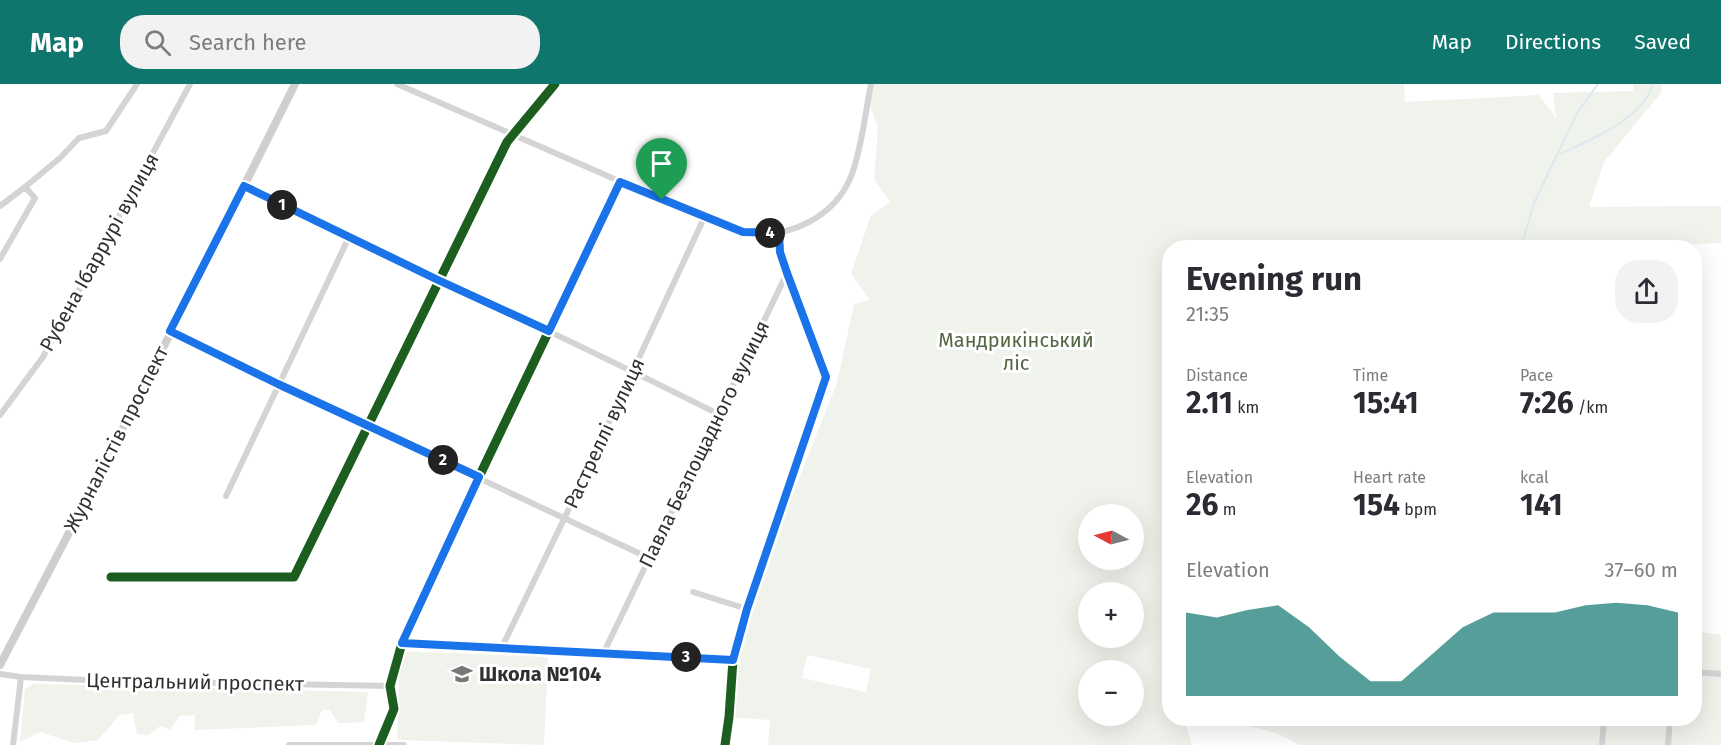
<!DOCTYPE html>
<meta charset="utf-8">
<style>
:root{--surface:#fff;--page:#f2f2f3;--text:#2b2b33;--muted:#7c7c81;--accent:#0f766e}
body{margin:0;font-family:"Fira Sans",sans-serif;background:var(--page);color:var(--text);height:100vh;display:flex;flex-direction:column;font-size:22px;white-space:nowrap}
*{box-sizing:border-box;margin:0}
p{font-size:20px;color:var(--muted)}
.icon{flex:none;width:33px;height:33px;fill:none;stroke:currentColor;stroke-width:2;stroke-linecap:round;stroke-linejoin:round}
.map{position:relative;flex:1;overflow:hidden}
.details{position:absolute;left:1162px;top:156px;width:540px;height:486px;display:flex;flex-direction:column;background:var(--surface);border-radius:24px;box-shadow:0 6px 24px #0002}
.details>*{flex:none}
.needle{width:39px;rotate:277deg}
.buttons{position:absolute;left:1078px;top:420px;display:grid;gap:12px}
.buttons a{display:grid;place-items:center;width:66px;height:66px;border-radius:50%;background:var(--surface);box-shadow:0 6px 24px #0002;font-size:30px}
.pin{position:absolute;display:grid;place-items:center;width:51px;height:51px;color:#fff;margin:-62px -26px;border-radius:50% 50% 50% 0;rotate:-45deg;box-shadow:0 0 6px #0007}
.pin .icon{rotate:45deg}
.km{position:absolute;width:30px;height:30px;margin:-15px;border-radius:50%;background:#222;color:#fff;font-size:16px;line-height:30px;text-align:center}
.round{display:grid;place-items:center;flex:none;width:63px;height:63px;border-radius:24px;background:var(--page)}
.headline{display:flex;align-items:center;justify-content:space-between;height:102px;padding:0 24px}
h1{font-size:33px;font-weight:700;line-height:45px}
.metrics{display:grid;grid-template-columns:repeat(3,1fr);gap:9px;height:102px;padding:6px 24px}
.metrics div{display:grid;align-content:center}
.metrics b{font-size:30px;font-weight:700}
.metrics small{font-size:16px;font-weight:400}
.metrics p{font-size:16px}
.chart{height:168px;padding:12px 24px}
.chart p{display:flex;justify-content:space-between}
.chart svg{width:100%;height:108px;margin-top:6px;fill:var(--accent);opacity:.7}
header{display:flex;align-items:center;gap:36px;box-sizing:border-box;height:84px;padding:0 30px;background:var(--accent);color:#fff}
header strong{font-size:28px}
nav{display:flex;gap:33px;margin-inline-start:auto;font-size:21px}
.search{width:420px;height:54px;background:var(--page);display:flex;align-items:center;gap:15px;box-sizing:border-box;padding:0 21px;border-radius:24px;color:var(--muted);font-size:22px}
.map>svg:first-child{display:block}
</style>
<header>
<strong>Map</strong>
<div class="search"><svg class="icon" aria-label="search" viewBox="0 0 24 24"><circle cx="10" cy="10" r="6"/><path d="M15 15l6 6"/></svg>Search here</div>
<nav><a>Map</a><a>Directions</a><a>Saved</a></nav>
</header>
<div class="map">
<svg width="1721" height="661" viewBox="0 0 1721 661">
<rect width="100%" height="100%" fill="#fff"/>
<path fill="#f0f2ec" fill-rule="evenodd" d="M871 0H1404L1405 18 1539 11 1556 34 1553 9 1633 7V0H1662L1661 9 1604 78 1589 123 1721 122V159L1592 164H1170V634L1184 635 1192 661H768L770 636 729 633 731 597 747 525 837 299 854 220 870 216 851 190 871 131 890 118 874 95 878 44 868 15ZM1089 430H1134V476H1089ZM1089 508H1134V554H1089ZM807 571 871 585 866 608 802 594ZM1089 586H1134V632H1089Z
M1695 547 1721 551V661H1299C1269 641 1233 641 1198 635L1695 634Z
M400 567 548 573 544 661 397 656Z
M33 600 368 608 364 638 338 639 330 626H322L316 641 194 646 195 631 179 632 170 646 160 642 149 651 137 650 133 629 120 631 98 656 74 659 40 648 20 658 25 605Z"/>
<path fill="#dde9ef" d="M1443 635H1532L1526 637 1449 640Z"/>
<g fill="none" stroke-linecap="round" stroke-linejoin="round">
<path stroke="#dde9ef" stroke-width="2" d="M1560 70C1590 56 1643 35 1653 0
M1521 164 1534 119 1577 29 1598 0"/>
<path stroke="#d4d4d4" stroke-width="6" d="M397 0 704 134C717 139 730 146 743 148 787 157 836 133 852 90 862 62 865 30 871 0
M244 102C402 179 562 251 718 330
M0 122 25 103
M0 175 35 114 25 103 60 74 79 54 106 47 137 0
M170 247 278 300 649 474
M0 331 43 273 190 0
M226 412 349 153
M111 493H294L507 58 555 0
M693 508 747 525
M402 559 733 576
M502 563 565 433 704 134
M604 568 787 189 780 168 779 149
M1695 588 1721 590
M0 590 21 593 108 597 390 602
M13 661 21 593
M289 661H404
M379 661 394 625 390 602 402 559 479 393 620 98
M725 661 729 633 733 576 747 525 826 293 787 189
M1602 661 1604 634
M1668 661 1670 634"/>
<path stroke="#cecece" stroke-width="8" d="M0 581 106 378 295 0"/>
<defs>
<path id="cycleway" d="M111 493H294L507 58 555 0
M379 661 394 625 390 602 402 559 479 393 620 98
M725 661 729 633 733 576 747 525 826 293 787 189"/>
</defs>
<use href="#cycleway" stroke="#fff" stroke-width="13"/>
<use href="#cycleway" stroke="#1b5e20" stroke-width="9"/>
</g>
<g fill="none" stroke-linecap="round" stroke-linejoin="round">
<defs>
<path id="route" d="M620 98 743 148 779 149 780 168 787 189 826 293 747 525 733 576 402 559 479 393 278 300 170 247 244 102 438 196 549 247Z"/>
</defs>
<use href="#route" stroke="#fff" stroke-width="12"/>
<use href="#route" stroke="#1a73e8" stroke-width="8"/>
</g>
<defs>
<symbol id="school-bare" viewBox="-9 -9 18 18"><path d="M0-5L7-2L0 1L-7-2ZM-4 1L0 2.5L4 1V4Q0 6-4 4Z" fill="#787878" stroke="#fff" stroke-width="2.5" paint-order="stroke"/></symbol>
</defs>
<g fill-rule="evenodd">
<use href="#school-bare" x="447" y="575" width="30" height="30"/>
</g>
<g text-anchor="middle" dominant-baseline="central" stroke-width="6" stroke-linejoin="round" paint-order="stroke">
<g font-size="20" fill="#303030" stroke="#fff">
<text transform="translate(99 168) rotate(-61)">Рубена Ібаррурі вулиця</text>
<text transform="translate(604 349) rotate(-65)">Растреллі вулиця</text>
<text transform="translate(116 355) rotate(-63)">Журналістів проспект</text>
<text transform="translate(704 360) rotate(-64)">Павла Безпощадного вулиця</text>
<text transform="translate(195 598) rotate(1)">Центральний проспект</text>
</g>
<g font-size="20" fill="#546743" stroke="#fff">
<text x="1016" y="256">Мандрикінський<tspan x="1016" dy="23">ліс</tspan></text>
</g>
<g font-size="20" font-weight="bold" fill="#303030" stroke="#fff" text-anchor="start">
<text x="479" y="590">Школа №104</text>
</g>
</g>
</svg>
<div class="buttons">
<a><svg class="needle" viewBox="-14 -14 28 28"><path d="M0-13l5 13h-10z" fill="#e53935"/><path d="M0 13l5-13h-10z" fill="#7c7c81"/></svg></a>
<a>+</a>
<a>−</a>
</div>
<div class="pin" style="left:662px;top:116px;background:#1e9e55"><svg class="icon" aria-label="arrive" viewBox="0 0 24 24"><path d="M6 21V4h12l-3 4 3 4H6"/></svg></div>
<b class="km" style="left:282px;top:121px">1</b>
<b class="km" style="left:443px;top:376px">2</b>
<b class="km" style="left:686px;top:573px">3</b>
<b class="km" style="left:770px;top:149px">4</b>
<section class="details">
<div class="headline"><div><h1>Evening run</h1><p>21:35</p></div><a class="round"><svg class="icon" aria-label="share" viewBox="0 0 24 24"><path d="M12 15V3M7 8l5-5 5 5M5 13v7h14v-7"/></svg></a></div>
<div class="metrics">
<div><p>Distance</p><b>2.11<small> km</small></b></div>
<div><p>Time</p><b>15:41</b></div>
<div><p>Pace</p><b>7:26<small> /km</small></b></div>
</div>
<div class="metrics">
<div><p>Elevation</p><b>26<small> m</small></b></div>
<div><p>Heart rate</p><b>154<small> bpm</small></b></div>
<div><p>kcal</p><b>141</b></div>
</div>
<div class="chart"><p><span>Elevation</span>37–60 m</p>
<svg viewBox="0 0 160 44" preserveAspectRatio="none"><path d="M0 44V10L10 12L20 9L30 7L40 16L50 28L60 38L70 38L80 27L90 16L100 10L110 10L120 10L130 7L140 6L150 7L160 10V44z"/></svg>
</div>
</section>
</div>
